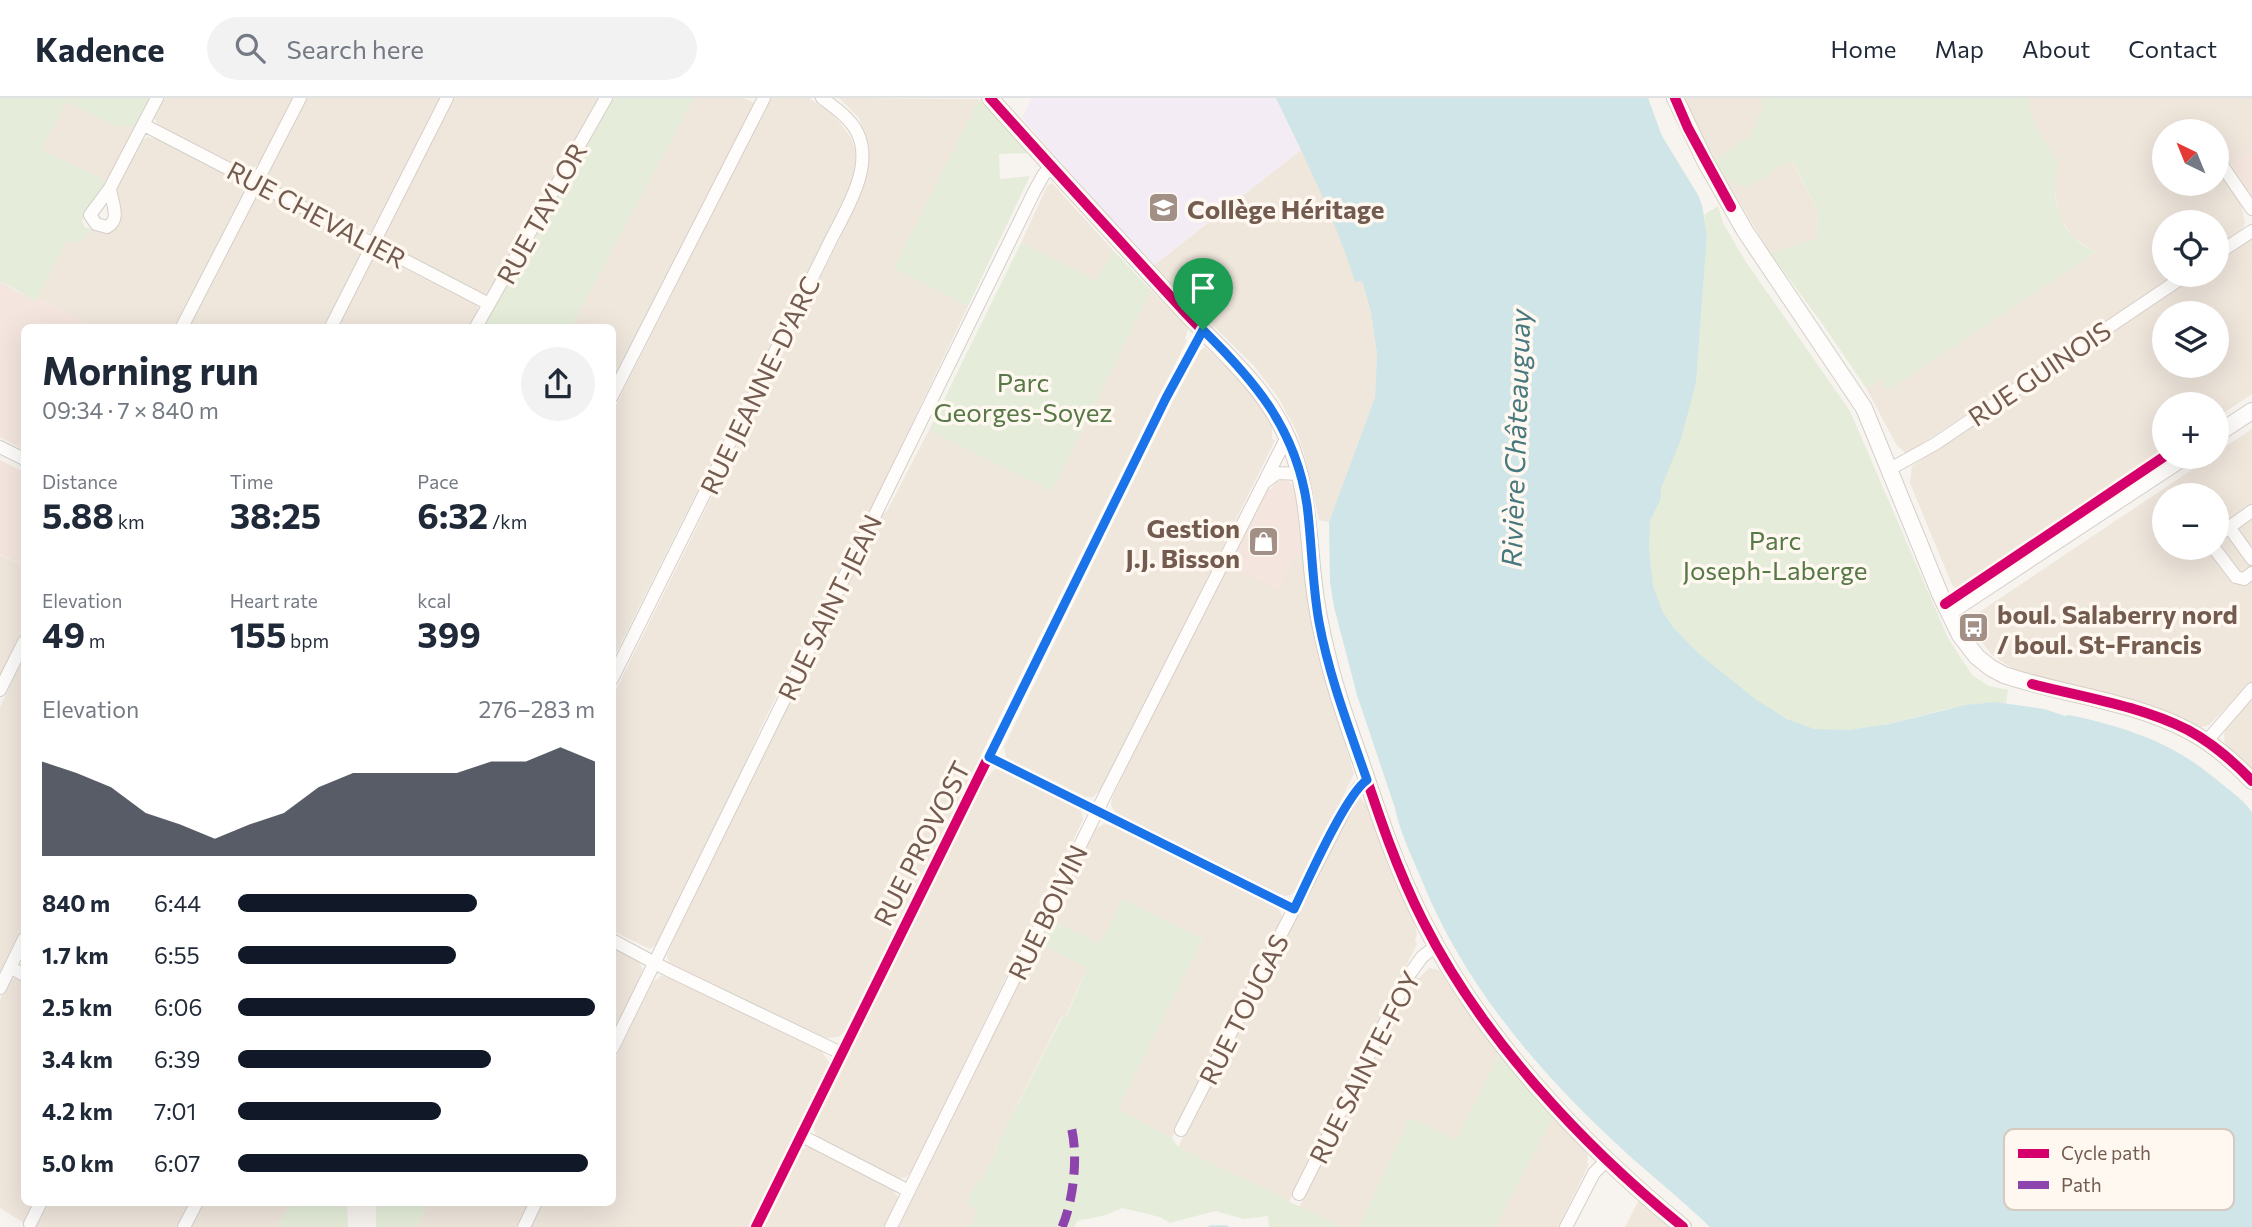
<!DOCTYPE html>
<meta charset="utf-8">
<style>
:root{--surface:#fff;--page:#f2f2f3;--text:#1f2937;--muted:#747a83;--line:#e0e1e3;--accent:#111827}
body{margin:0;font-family:Commissioner,sans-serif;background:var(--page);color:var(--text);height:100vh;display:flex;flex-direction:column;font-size:26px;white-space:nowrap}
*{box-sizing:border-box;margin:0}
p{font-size:23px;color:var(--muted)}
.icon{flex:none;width:38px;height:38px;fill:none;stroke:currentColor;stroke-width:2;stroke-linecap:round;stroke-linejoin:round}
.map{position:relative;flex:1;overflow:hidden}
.panel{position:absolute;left:21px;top:226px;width:595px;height:882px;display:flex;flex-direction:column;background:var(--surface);border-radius:10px;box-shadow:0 7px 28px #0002}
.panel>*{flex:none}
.needle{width:46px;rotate:317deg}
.buttons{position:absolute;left:2152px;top:21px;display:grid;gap:14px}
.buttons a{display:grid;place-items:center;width:77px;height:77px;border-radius:50%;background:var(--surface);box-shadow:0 7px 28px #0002;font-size:35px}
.pin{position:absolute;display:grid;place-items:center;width:60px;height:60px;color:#fff;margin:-72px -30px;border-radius:50% 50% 50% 0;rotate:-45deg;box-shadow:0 0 7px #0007}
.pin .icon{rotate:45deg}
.round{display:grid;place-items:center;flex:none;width:74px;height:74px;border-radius:37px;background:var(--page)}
.overview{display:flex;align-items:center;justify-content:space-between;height:119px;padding:0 21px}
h1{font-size:38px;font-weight:700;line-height:52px}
.metrics{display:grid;grid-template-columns:repeat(3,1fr);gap:10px;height:119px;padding:7px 21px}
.metrics div{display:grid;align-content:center}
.metrics b{font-size:35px;font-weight:700}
.metrics small{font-size:19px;font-weight:400}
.metrics p{font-size:19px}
.chart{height:196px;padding:14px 21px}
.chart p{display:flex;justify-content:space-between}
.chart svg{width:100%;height:126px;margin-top:7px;fill:var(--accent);opacity:.7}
ul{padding:0 21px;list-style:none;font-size:23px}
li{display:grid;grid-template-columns:112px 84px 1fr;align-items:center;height:52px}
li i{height:18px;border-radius:9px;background:var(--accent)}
header{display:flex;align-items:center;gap:42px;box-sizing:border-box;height:98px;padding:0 35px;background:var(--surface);border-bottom:2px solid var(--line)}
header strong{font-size:33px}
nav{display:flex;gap:38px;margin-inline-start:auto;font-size:24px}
.search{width:490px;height:63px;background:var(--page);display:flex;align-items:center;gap:18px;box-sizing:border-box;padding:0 24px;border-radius:38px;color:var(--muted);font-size:26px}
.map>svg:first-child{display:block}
</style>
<header>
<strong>Kadence</strong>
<div class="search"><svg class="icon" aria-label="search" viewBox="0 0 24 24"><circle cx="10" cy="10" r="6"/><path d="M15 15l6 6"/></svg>Search here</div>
<nav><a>Home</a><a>Map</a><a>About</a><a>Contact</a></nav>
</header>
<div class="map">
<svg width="2252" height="1129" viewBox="0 0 2252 1129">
<rect width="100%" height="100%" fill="#f7f3ee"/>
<path fill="#efe6dc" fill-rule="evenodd" d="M165 0H293L260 65 249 73 242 72 160 30 154 20Z
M307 0H441L375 130 371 134 365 135 273 89 270 85 269 75Z
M452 0H600L491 193 484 197 387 148 384 143V138Z
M694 0H744L755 5 613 286 612 229H571Z
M771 0H809L831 16 842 27 851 40 857 57 855 73 848 93 764 261 613 561V313Z
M839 0 979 1 894 170 968 208 872 409 766 619 734 690 657 846 650 851 613 833V598L843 134 864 87 868 73 869 48 859 20Z
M1682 0H1760L1818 114 1817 140 1770 155 1705 47Z
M2028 0H2252V53L2230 68 2217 49V33H2165V86H2217V71L2241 106 2245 125 2243 130 2217 149V124H2165V177H2176L1906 356 1896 346 1866 290 1880 280 1888 292 2096 154 2074 141 2059 118 2053 82 2058 65 2035 27Z
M66 4 112 27 136 29 107 83 41 52Z
M147 39 161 42 239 83 244 91 243 99 176 229H94L37 200 67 142 81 144 91 131 112 133 117 130 120 123 116 91 139 46Z
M1301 52 1316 80 1342 141 1355 184 1362 183 1371 214 1377 256 1375 299 1329 424 1319 422 1305 359 1297 334 1278 299 1254 268 1153 168Z
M1052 85 1113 152 1096 183 1021 145 1047 88Z
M263 99 275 101 363 147 364 153 325 229H189L249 112 256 101Z
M2252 141V296L2217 319V306H2165V354L1961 493 1953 489 1910 385 1912 368 2197 177H2217V164ZM2165 215H2217V268H2165Z
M378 157 476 207 479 212 471 229H338L371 163 374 158Z
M1151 192 1186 227 1188 230 1185 241 1187 242 844 934 838 939 826 940 674 869 669 865 667 858 672 845 880 418 887 413 929 332 1052 393Z
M1205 249 1242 284 1254 298 1272 326V341L1275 342 1112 675 1099 693 1093 699H1086L1009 661 1006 659 1004 649 1159 329 1199 250 1201 252Z
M2252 331V584L2209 627 2201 629 2016 573 1991 556 1974 533 1976 530 1972 519 1975 517 2211 359H2217V354ZM2165 397H2217V450H2165Z
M1303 455 1314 541 1354 676 1297 792 1290 797 1285 798 1272 794 1116 715 1111 707 1112 700 1226 467Z
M0 457 24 469V532L0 578Z
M24 560V828L0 876V609Z
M2252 598V674L2225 646 2224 637 2226 625Z
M998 671 1081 711 1083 722 911 1074 905 1080H896L816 1038 813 1028 984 683 994 672Z
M1360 700 1366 707 1390 773 1415 826 1417 836 1415 843 1417 846 1289 1104 1178 1049 1349 716Z
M1105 726 1119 730 1270 806 1279 811 1283 820 1172 1040 1118 1011 1203 841 1123 801 1100 846 1051 822 1096 730Z
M1039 845 1087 870 1065 919 1062 918 996 1048 997 1053 981 1084 978 1083 967 1106 978 1112 970 1129H899Z
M613 849 639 864 643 872 613 936Z
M1429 870 1439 872 1442 876 1470 918 1499 957 1456 1042 1409 1020 1359 1129H1342L1299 1109 1415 878 1419 880Z
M17 878 24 882V1104H35L24 1125 0 1110V902L9 884Z
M661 878H667L821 952 829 964 828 970 750 1129H531L543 1104H612L613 965 653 884Z
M1554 1018 1585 1050 1588 1058 1587 1065 1589 1066 1558 1129H1495Z
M806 1049H811L892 1091 898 1099 897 1106 885 1129H761L798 1056Z
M1639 1102 1650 1113 1669 1129H1625Z
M45 1104H193L180 1129H32Z
M202 1104H291L277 1129H189Z
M429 1104H529L516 1129H417Z"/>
<path fill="#f4e6df" d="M2252 53V99L2230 68Z
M0 183 16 193 36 202 37 200 94 229H24V352L0 339Z
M0 362 24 374V469L0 456Z
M1282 382 1289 383 1295 391 1303 455 1297 456 1278 492 1226 467 1268 390 1271 391 1276 384Z"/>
<path fill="#f4ecf4" d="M1032 0H1276L1301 52 1152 168 1022 20Z"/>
<path fill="#e5edda" d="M0 0H150L136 29 112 27 66 4 41 52 107 83 86 114 82 123 85 129 91 131 82 144 67 143 36 203 0 183Z
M614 0H694L571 229H483Z
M1760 0H2028L2035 27 2058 65C2051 90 2055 119 2073 139 2078 146 2089 150 2096 154L1888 292 1880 281 1866 290 1824 228 1770 155 1817 140 1818 114 1793 64C1780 64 1775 73 1764 80 1739 97 1726 85 1714 63L1748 39 1764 8Z
M979 1 1027 55 999 56 1000 81 1030 78 968 208 894 170Z
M1718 108 1723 125 1746 164 1850 313 1948 540 1972 577 1989 588 2008 592 2006 605C1953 602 1903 628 1849 632 1838 632 1823 633 1812 631 1776 622 1698 561 1675 531 1665 519 1657 504 1653 489 1649 474 1646 434 1651 420 1655 409 1660 402 1661 390L1696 285 1707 138 1704 117Z
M1021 145 1096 183 1113 152 1151 192 1052 393 929 332Z
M1123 801 1203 841 1118 1011 1172 1040 1178 1049 1342 1129H1269L1268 1118 1244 1121 1215 1113 1170 1125 1160 1119 1122 1110 1106 1117 1077 1123 1074 1129H970L978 1112 966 1106 978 1082 981 1083 997 1053 996 1048 1063 918 1066 919 1087 870 1039 845 1051 822 1100 846Z
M1499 957 1554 1018 1495 1129H1359L1409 1020 1456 1041Z
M291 1104H347L348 1129H277Z
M376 1104H429L417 1129H376Z"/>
<path fill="#d0e5e7" d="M1276 0H1648L1662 38 1698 97 1702 107 1707 138 1696 285 1680 344 1661 390V400L1650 423 1649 451 1653 488 1663 514 1674 530 1698 555 1754 600 1787 621 1814 631 1849 632 1889 626 1965 607 1995 604 2044 611 2065 618 2069 617C2121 628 2170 643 2212 678 2226 690 2240 698 2252 714V1129H1710C1677 1097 1640 1069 1607 1037 1530 964 1460 879 1421 780 1411 756 1400 735 1395 710L1357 597 1334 509 1330 484 1329 424 1375 299 1377 256 1371 214 1362 183 1355 184C1335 119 1305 61 1276 0Z"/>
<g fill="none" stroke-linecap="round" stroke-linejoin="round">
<path stroke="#d0e5e7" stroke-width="3.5" d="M1210 1129H1227"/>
<defs>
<path id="minor" d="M144 27 489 206
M2217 60 2252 111
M110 90C111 104 122 121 107 129L96 126 90 117 110 90 157 0
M2217 156 2252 133
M182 229 300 0
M331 229 447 0
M476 229 606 0
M612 298 764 0
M0 349 24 361
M1890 371 1935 346 2186 177
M1264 385 1277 375 1300 376
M2229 429 2252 461
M2217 438 2252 413
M2214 450 2236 479 2244 481 2252 475
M612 581 826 152C841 119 876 71 857 34 850 20 834 9 822 0
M0 592 24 544
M2206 644 2252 591
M989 659 1294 811
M612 842 666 871 841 955
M10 869 24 877
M0 890 24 841
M612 951 1034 94 1044 76 1051 69
M1181 1032 1347 707 1358 690 1367 682
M802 1038 909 1093
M1299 1096 1409 877 1422 859 1436 848
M30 1126 41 1104
M184 1129 197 1104
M524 1129 536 1104
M756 1129 1166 300 1203 232
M891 1129 1105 697 1287 339
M1566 1129 1594 1075 1608 1061"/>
<path id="tertiary" d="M990 0C1054 72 1119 142 1184 213 1221 253 1264 287 1287 339 1307 383 1308 431 1313 479 1316 506 1321 533 1328 560 1336 595 1349 630 1361 664 1379 718 1397 772 1423 823 1482 940 1582 1047 1683 1129
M1675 0 1705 63 1745 133 1864 310 1940 496 1960 537 1977 559 1991 570 2004 577C2064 597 2133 603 2189 633 2212 645 2234 664 2252 683
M2217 336 2252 313
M1949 514 2184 359"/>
</defs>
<use href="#minor" stroke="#d5cfc9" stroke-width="14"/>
<use href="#tertiary" stroke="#d5cfc9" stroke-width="18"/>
<use href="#minor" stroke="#fefdfc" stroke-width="12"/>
<use href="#tertiary" stroke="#fefdfc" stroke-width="16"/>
<path stroke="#8e44ad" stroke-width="9" stroke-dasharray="18 9" stroke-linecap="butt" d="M1062 1129C1074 1102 1079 1053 1070 1025"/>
<defs>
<path id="cycleway" d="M990 0C1054 72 1119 142 1184 213 1221 253 1264 287 1287 339 1307 383 1308 431 1313 479 1316 506 1321 533 1328 560 1336 595 1349 630 1361 664 1379 718 1397 772 1423 823 1482 940 1582 1047 1683 1129
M1675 0 1688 30 1731 109
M1945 506 2165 358
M2032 586C2083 599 2141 608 2188 632 2212 645 2234 664 2252 683
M756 1129 1166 300 1203 232"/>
</defs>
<use href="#cycleway" stroke="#fef8f0" stroke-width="15"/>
<use href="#cycleway" stroke="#d6006c" stroke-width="10"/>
</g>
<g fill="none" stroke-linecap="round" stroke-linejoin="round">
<defs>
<path id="route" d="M1203 232C1255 283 1296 331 1307 407 1312 446 1312 485 1319 524 1329 578 1349 630 1367 682 1346 696 1307 784 1294 811L989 659 1166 300Z"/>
</defs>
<use href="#route" stroke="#fff" stroke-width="14"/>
<use href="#route" stroke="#1a73e8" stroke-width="9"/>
</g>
<defs>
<symbol id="school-square" viewBox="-11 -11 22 22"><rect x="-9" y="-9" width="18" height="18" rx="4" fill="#a29087" stroke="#fef8f0"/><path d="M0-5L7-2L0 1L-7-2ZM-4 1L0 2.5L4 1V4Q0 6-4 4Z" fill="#fff"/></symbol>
<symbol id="shop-square" viewBox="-11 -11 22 22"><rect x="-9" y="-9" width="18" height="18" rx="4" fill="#a29087" stroke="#fef8f0"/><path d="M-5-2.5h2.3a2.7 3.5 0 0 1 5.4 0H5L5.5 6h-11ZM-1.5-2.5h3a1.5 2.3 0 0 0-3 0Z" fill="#fff"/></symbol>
<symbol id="bus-square" viewBox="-11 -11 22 22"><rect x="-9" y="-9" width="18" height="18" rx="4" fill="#a29087" stroke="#fef8f0"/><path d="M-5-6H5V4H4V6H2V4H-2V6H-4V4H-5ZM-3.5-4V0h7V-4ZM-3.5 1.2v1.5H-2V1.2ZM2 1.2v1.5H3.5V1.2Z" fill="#fff"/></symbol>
</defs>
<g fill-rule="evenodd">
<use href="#school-square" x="1146" y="92" width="35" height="35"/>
<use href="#shop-square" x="1246" y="426" width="35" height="35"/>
<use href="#bus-square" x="1956" y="512" width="35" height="35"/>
</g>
<g text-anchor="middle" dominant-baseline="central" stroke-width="7" stroke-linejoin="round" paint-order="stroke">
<g font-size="26" font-weight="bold" fill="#745b4f" stroke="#fef8f0" text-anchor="start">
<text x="1187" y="110">Collège Héritage</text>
<text x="1240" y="429" text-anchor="end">Gestion<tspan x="1240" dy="30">J.J. Bisson</tspan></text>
<text x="1997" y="515">boul. Salaberry nord<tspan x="1997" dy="30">/ boul. St-Francis</tspan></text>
</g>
<g font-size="26" fill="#745b4f" stroke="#fef8f0">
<text transform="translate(541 115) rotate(-61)">RUE TAYLOR</text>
<text transform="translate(317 116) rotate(28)">RUE CHEVALIER</text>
<text transform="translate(2039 275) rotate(-34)">RUE GUINOIS</text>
<text transform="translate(759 287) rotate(-64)">RUE JEANNE-D'ARC</text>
<text transform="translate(829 509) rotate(-64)">RUE SAINT-JEAN</text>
<text transform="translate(921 745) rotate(-63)">RUE PROVOST</text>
<text transform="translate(1047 814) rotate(-64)">RUE BOIVIN</text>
<text transform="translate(1243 911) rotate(-63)">RUE TOUGAS</text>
<text transform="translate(1364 969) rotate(-63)">RUE SAINTE-FOY</text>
</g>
<g font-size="26" fill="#577847" stroke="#fef8f0">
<text x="1023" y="283">Parc<tspan x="1023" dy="30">Georges-Soyez</tspan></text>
<text x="1775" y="441">Parc<tspan x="1775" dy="30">Joseph-Laberge</tspan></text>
</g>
<g font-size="28" font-style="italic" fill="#47777f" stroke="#fef8f0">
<text transform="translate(1515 340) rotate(-88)">Rivière Châteauguay</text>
</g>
</g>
<rect x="2004" y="1031" width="230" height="81" rx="10" fill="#fef8f0" stroke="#d5c9c0" stroke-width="2"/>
<rect x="2018" y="1051" width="31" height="9" fill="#d6006c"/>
<rect x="2018" y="1083" width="31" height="8" fill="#8e44ad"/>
<g font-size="19" fill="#745b4f">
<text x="2061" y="1062">Cycle path</text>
<text x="2061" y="1094">Path</text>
</g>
</svg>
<div class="buttons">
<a><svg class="needle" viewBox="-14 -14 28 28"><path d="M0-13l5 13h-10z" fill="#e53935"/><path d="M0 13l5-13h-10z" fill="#747a83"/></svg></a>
<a><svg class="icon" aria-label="locate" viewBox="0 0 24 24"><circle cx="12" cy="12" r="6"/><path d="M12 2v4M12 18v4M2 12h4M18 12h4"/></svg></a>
<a><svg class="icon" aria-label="layers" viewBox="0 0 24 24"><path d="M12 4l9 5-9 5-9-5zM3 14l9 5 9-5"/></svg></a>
<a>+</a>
<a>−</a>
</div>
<div class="pin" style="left:1203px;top:232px;background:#1e9e55"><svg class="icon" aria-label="arrive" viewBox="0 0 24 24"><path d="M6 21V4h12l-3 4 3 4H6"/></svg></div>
<section class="panel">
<div class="overview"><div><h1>Morning run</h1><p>09:34 · 7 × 840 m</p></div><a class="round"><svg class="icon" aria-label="share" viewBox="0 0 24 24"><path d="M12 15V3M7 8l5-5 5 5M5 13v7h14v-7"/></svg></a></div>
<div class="metrics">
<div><p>Distance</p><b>5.88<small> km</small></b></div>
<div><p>Time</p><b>38:25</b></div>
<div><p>Pace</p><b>6:32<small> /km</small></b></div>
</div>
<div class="metrics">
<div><p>Elevation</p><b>49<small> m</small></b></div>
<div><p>Heart rate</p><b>155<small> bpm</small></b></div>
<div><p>kcal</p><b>399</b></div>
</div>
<div class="chart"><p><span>Elevation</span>276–283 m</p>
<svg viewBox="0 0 160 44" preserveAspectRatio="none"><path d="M0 44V11L10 15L20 20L30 29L40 33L50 38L60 33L70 29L80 20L90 15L100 15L110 15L120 15L130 11L140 11L150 6L160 11V44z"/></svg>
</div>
<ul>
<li><b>840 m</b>6:44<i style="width:67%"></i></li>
<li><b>1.7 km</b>6:55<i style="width:61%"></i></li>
<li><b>2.5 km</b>6:06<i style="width:100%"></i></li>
<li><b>3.4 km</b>6:39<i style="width:71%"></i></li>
<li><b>4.2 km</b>7:01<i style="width:57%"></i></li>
<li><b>5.0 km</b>6:07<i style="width:98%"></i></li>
</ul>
</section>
</div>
